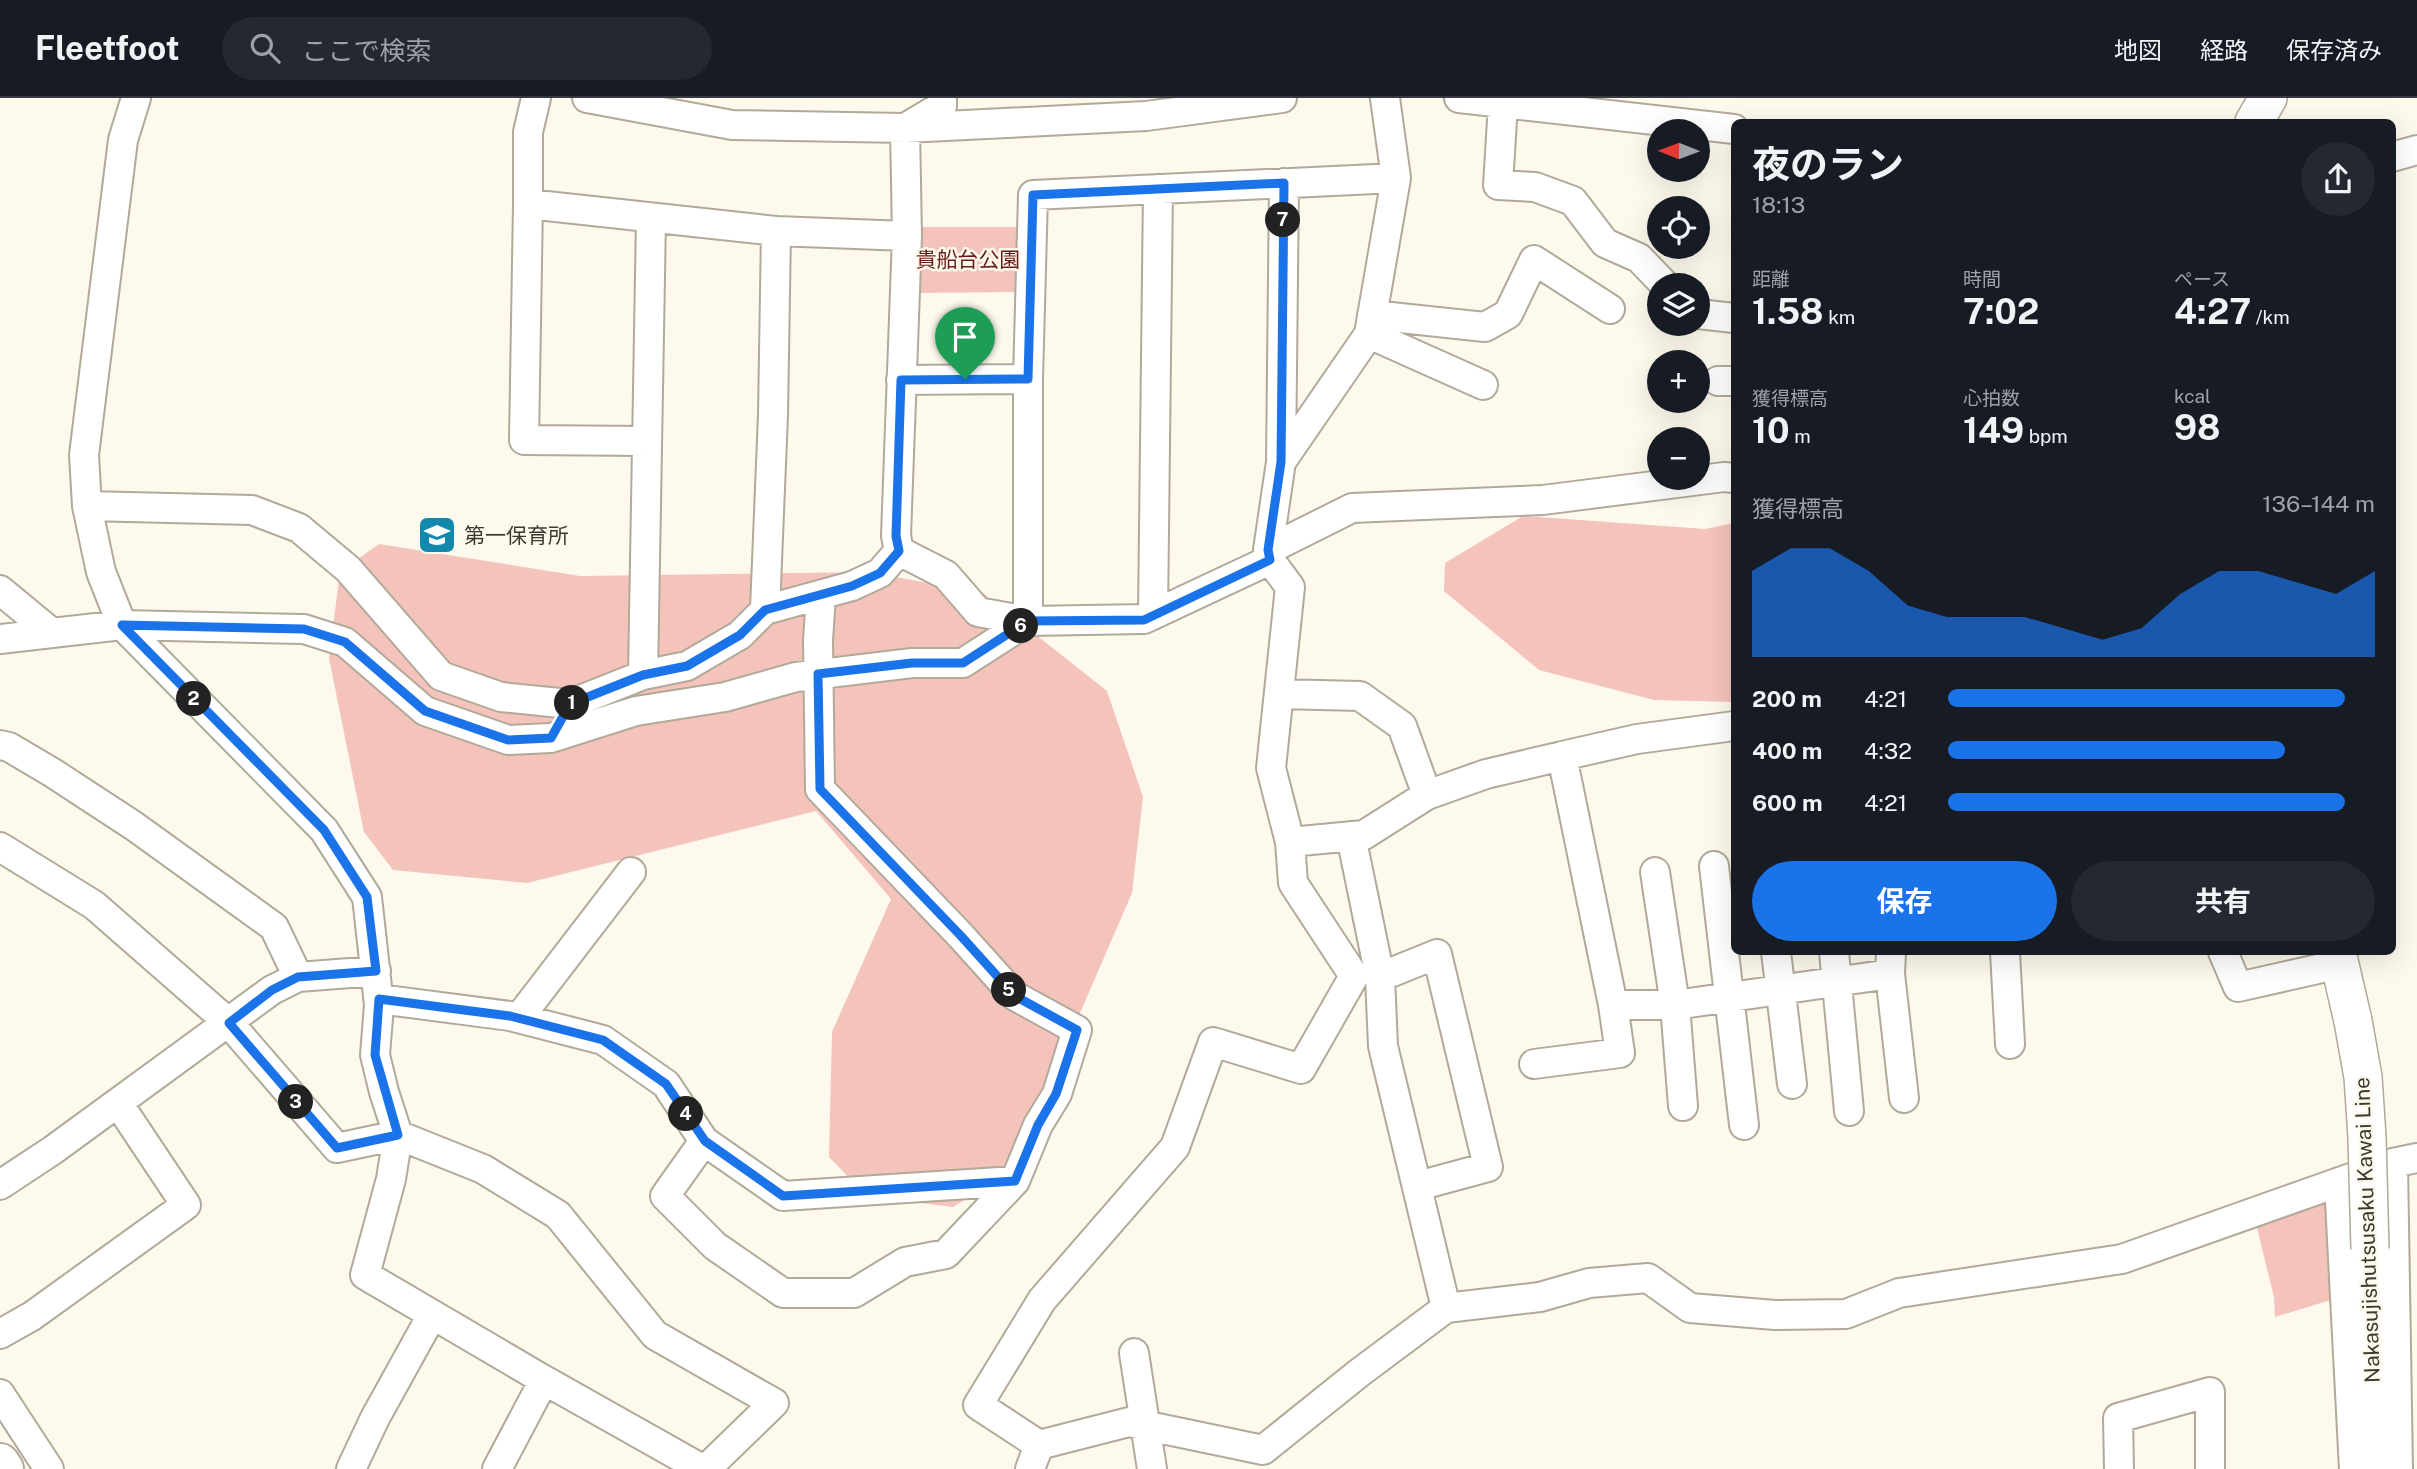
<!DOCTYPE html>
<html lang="ja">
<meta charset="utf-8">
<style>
:root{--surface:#171b24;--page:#242831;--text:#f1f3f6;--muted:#9ea1a6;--line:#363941;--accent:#1a73e8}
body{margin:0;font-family:"Public Sans","Noto Sans JP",sans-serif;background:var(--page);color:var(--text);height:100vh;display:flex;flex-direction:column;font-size:26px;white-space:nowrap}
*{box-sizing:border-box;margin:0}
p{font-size:23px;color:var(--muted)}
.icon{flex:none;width:38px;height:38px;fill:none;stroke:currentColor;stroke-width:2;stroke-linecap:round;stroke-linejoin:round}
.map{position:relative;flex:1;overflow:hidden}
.side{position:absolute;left:1731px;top:21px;width:665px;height:836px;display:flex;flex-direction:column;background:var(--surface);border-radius:10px;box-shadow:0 7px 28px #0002}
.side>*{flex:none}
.needle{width:46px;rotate:271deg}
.buttons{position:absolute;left:1647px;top:21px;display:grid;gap:14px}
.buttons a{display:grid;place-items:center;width:63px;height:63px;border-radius:50%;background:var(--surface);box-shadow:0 7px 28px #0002;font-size:35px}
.pin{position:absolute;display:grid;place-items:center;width:60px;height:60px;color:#fff;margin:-72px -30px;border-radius:50% 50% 50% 0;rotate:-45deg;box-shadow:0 0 7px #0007}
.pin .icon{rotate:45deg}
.km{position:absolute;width:35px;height:35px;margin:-18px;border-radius:50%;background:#222;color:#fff;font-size:19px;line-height:35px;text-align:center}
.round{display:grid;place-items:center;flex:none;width:74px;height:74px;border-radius:37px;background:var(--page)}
.overview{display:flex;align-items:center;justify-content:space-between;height:119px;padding:0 21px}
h1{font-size:38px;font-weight:700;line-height:52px}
.figures{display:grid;grid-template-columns:repeat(3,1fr);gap:10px;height:119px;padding:7px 21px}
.figures div{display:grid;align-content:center}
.figures b{font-size:35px;font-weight:700}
.figures small{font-size:19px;font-weight:400}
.figures p{font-size:19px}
.chart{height:196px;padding:14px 21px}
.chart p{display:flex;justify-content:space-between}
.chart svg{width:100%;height:126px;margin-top:7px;fill:var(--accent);opacity:.7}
.action{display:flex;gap:14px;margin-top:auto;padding:14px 21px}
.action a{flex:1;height:80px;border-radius:42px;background:var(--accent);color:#fff;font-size:28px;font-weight:700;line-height:80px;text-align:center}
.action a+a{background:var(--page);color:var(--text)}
ul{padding:0 21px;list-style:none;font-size:23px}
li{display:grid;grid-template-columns:112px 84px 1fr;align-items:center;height:52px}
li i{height:18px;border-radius:9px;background:var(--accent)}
header{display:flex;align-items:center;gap:42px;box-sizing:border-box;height:98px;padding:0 35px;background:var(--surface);border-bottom:2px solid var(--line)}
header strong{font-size:33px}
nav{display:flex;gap:38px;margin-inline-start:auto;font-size:24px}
.search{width:490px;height:63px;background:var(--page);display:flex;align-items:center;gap:18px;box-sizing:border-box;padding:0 24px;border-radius:38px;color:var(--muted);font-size:26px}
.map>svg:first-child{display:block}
</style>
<header>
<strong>Fleetfoot</strong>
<div class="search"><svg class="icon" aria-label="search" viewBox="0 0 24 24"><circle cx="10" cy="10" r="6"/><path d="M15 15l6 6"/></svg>ここで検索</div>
<nav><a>地図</a><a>経路</a><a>保存済み</a></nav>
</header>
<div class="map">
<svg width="2417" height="1371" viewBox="0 0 2417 1371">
<rect width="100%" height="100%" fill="#fef9ed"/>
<path fill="#f4c3bc" d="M914 129H1024L1023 194 911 195Z
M1523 418 1705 431 1734 425V604L1654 602 1539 572 1444 493 1445 465Z
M379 446 580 478 868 474 983 495 1107 593 1143 699 1132 795 1012 1072 953 1109 867 1098 829 1059 832 934 891 801 816 713 527 785 393 772 364 734 329 560 340 474Z
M2333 1095 2337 1200 2275 1219 2274 1199 2255 1122Z"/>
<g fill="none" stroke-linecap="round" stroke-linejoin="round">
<defs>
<path id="minor" d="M136 0 123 42 84 357 87 408 101 474 122 527 324 732 367 799 379 907 375 957 384 994 398 1037 391 1081 365 1177 544 1282 497 1371
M536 0 528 34V106L776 133 907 138
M587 0 732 27 905 30 1146 18 1282 0
M1385 0 1396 80 1369 236 1281 364 1268 452 1270 462 1290 489 1271 670 1290 744 1293 785 1354 878 1301 971 1213 944 1175 1049 1042 1202 978 1307 1039 1347 1129 1324 1263 1352 1359 1275 1446 1210 1540 1199 1589 1185 1648 1180 1690 1210 1775 1217 1846 1216 1899 1195 2122 1161 2393 1065 2417 1060
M1459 0 1734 31
M1503 6 1498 87 1535 89 1573 103 1605 145 1639 160 1665 187
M2392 59 2417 52
M528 106 524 342 647 343
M1698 216 1734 220
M1372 217 1485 229 1508 216 1534 162 1610 211
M1369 236 1483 287
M901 282 1028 281
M1718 283H1734
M1281 364 1284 85
M87 408 252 412 299 430 348 471 441 578 501 599 570 606 643 577 687 568 740 537 765 512 852 488 880 475 899 453
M1268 452 1352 410 1543 402 1724 379 1734 380
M899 453 896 438 907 138 905 30 942 8V0
M899 453 946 477 978 514 1028 523 1144 521 1270 462
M0 492 52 535 122 527 304 531 345 544 425 613 508 642 551 640 636 613 725 599 796 579 912 565H963L1028 523
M765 512 773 317 776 133
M1153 517 1158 91
M1028 523V281L1033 97 1396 80
M0 541 52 535
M643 577 651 121
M1279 596 1360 598 1402 628 1427 697
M0 647 9 649 53 675 134 728 274 829 298 879
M1562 658 1637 641 1734 628
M1351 738 1380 879 1383 948 1446 1210
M1290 744 1364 737 1427 697 1486 676 1562 658 1613 907H1675L1890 876 1891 854
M0 749 94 807 229 925 337 1050 398 1037 483 1071 558 1117 655 1237 774 1305 706 1371
M1714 768 1744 1027
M1655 774 1675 907 1683 1008
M1776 854 1792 986
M1834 854 1849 1013
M2005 854 2010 946
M2223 854 2238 889 2340 866
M1890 876 1904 1000
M1380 879 1437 856 1488 1069 1418 1088
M379 901 510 918 603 942 666 986 704 1043 783 1098 1015 1083 1038 1027 1057 996 1077 932 1015 898 961 838 820 691 818 542 821 498
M519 920 631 774
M1534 966 1620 955 1613 907
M704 1043 665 1098 715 1148 783 1195H854L905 1164 946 1156 1015 1083
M2393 1065 2398 1371
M2339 1084 2354 1371
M0 1087 53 1052 272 892 298 879 376 873
M0 1236 32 1218 186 1107 118 1005
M1134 1255 1152 1371
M544 1282 702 1371
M0 1296 49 1371
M351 1371 375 1320 432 1217
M1030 1371 1039 1347
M2119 1371 2118 1320 2210 1294V1371"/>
<path id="major" d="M2254 24 2268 0
M2337 854 2353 923
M2370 1151 2376 1371"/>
<path id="highway" d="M0 1365 4 1371"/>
</defs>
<use href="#minor" stroke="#b2a998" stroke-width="32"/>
<use href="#major" stroke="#b2a998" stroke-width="40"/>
<use href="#highway" stroke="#b2a998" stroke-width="42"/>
<use href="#minor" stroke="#fff" stroke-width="28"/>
<use href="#major" stroke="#fff" stroke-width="37"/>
<use href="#highway" stroke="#fff" stroke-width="38"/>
<defs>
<path id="major-bridge" d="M2353 923 2363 979 2367 1039 2370 1151"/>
</defs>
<use href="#major-bridge" stroke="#b2a998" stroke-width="40" stroke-linecap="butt"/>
<use href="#major-bridge" stroke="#fff" stroke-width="37"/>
</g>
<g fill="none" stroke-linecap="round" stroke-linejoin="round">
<defs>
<path id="route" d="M1284 85 1281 364 1268 452 1270 462 1144 522 1028 523 963 565H912L818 576 820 691 961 838 1015 898 1077 932 1056 996 1038 1027 1015 1083 783 1098 705 1043 666 986 603 942 510 918 379 901 375 957 398 1037 337 1050 229 925 272 892 298 879 376 873 367 799 324 732 122 527 304 531 345 544 425 613 508 642 551 640 570 606 643 577 687 568 740 537 765 512 852 488 880 475 899 453 896 438 901 282 1028 281 1033 97Z"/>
</defs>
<use href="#route" stroke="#fff" stroke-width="14"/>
<use href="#route" stroke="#1a73e8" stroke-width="9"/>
</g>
<defs>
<symbol id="school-square" viewBox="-11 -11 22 22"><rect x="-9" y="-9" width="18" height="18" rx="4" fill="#1188ac" stroke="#fef9ed"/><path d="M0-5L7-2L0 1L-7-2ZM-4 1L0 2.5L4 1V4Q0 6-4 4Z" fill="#fff"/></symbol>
</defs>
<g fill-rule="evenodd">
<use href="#school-square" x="415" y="415" width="44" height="44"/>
</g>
<g text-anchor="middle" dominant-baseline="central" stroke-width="5" stroke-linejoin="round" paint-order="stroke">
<g font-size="21" fill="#671e18" stroke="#fef9ed">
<text x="968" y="161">貴船台公園</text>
</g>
<g font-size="21" fill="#3c3931" stroke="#fef9ed" text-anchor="start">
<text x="464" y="437">第一保育所</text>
</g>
<g font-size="21" fill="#3c3931" stroke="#fef9ed">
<text transform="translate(2367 1132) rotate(-92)">Nakasujishutsusaku Kawai Line</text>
</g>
</g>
</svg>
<div class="buttons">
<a><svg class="needle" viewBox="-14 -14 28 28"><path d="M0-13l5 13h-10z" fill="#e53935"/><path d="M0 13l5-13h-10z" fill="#9ea1a6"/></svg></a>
<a><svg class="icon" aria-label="locate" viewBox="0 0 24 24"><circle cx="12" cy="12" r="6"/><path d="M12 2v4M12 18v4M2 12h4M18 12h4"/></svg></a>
<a><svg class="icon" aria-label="layers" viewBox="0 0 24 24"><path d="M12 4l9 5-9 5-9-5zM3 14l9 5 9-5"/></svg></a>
<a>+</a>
<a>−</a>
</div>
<div class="pin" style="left:965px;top:281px;background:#1e9e55"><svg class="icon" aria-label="arrive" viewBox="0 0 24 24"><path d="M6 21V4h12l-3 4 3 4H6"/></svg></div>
<b class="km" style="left:572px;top:605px">1</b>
<b class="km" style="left:194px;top:601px">2</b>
<b class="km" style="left:296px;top:1004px">3</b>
<b class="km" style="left:686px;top:1016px">4</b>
<b class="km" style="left:1009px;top:892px">5</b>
<b class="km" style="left:1021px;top:528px">6</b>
<b class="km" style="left:1283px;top:122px">7</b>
<section class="side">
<div class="overview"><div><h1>夜のラン</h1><p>18:13</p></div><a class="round"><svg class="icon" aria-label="share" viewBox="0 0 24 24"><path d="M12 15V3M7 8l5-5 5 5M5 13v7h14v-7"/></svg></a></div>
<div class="figures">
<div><p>距離</p><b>1.58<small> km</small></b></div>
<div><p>時間</p><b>7:02</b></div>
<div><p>ペース</p><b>4:27<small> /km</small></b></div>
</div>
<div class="figures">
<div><p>獲得標高</p><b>10<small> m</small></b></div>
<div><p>心拍数</p><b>149<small> bpm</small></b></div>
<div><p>kcal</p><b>98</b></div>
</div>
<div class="chart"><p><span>獲得標高</span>136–144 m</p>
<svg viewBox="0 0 160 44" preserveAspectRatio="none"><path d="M0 44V14L10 6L20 6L30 14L40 26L50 30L60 30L70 30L80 34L90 38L100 34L110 22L120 14L130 14L140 18L150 22L160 14V44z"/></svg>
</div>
<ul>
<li><b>200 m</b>4:21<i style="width:93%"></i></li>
<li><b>400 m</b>4:32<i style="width:79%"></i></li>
<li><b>600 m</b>4:21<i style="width:93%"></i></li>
</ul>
<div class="action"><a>保存</a><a>共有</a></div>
</section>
</div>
